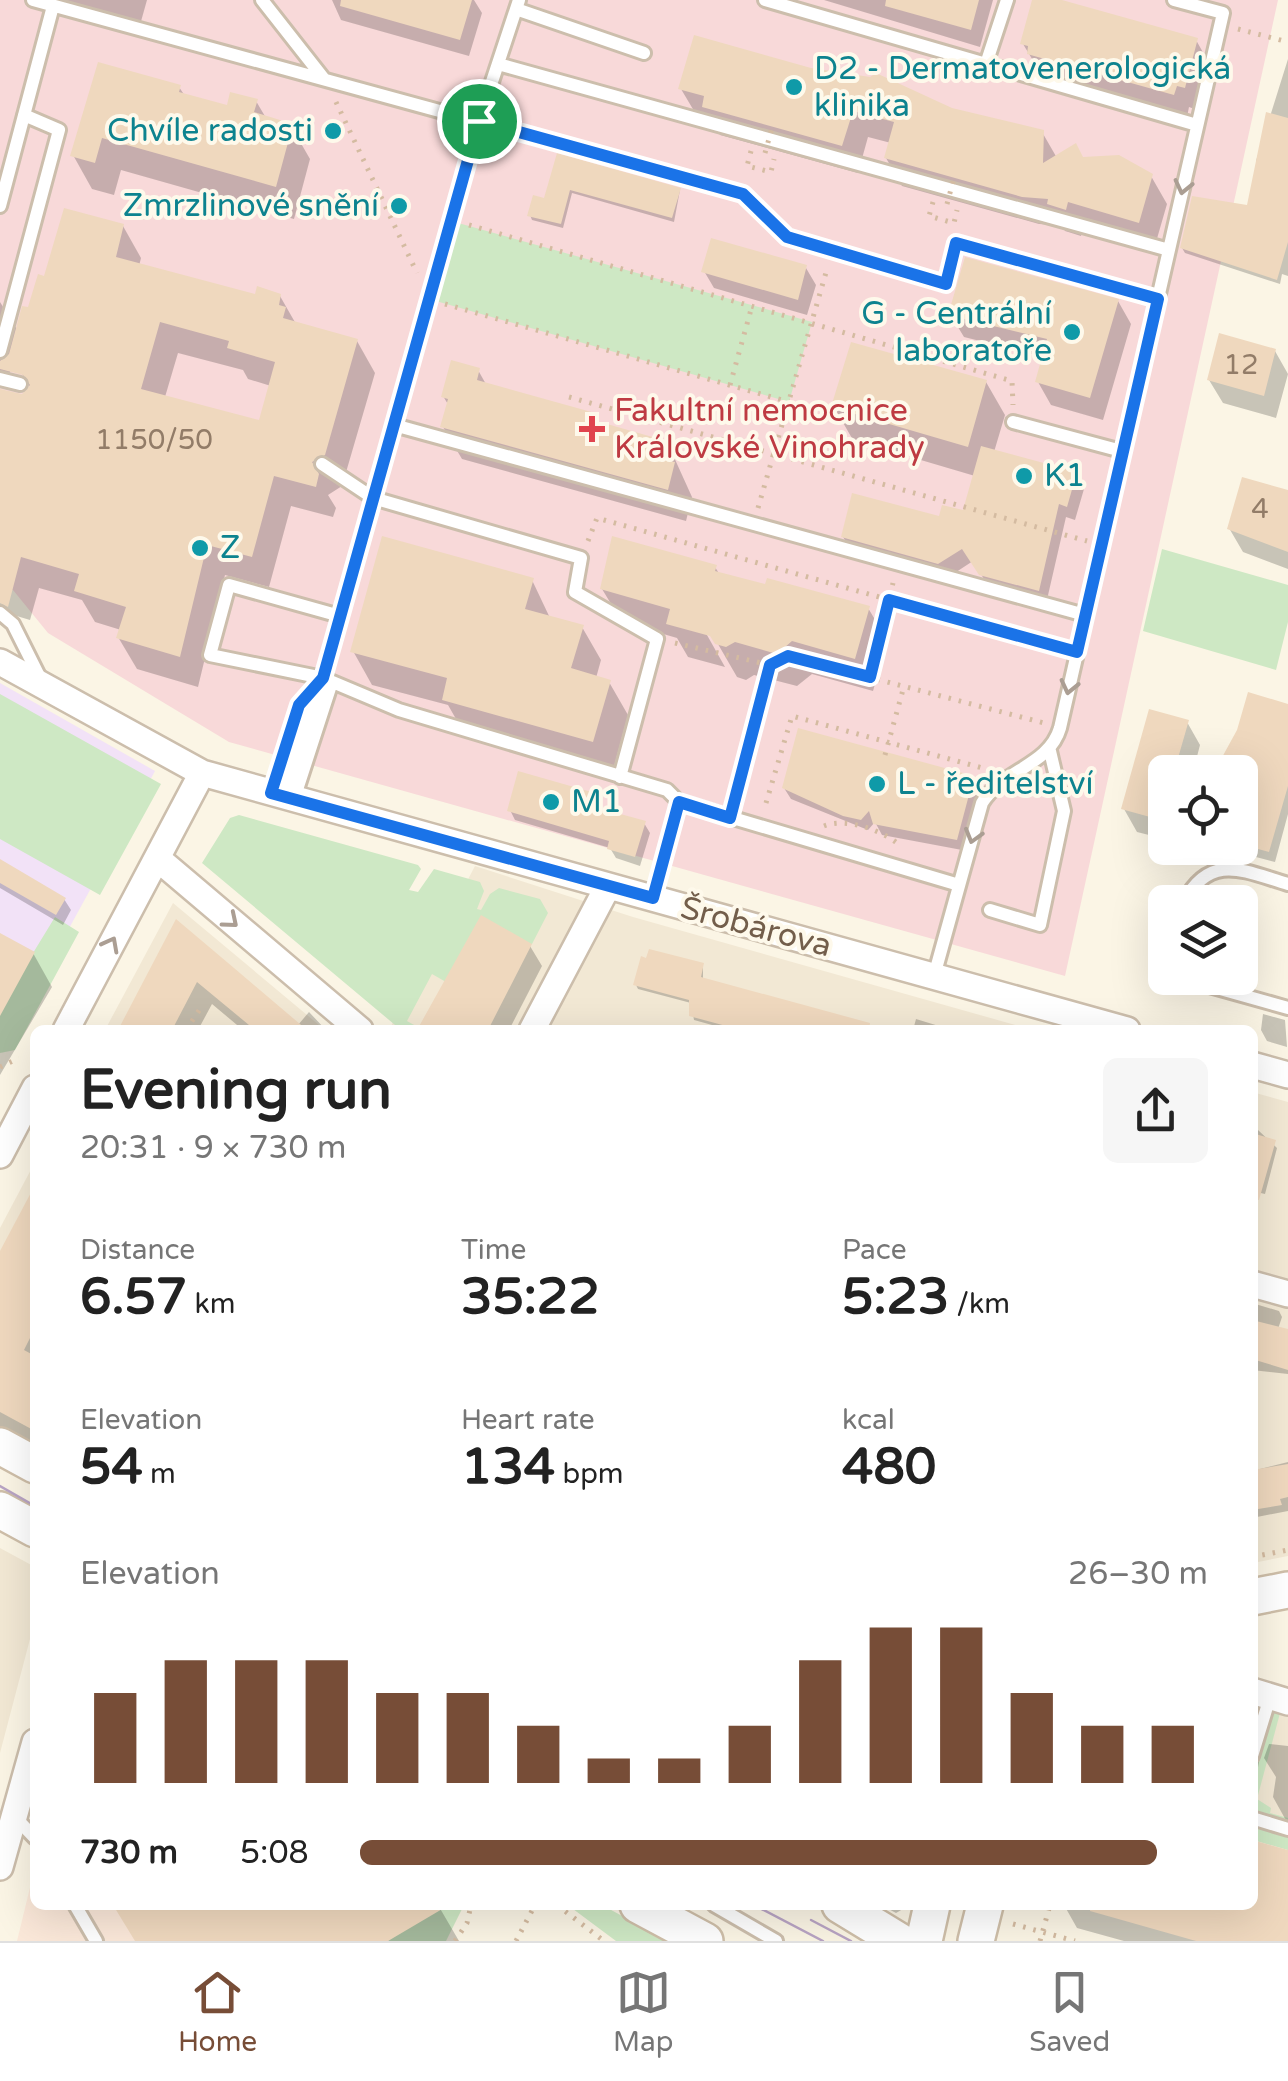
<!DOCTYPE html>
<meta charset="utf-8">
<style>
:root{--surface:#fff;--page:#f6f6f6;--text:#222;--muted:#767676;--line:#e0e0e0;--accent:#774d37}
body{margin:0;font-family:"Varela Round",sans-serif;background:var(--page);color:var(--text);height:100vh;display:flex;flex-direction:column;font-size:38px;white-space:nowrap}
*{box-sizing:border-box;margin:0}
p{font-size:32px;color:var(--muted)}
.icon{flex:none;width:55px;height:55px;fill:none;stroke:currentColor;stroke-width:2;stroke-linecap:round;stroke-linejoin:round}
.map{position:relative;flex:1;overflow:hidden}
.side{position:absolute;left:30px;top:1025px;width:1228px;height:885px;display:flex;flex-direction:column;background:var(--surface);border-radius:15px;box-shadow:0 10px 40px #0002}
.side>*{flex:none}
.buttons{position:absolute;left:1148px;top:755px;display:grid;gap:20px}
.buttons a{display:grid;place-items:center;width:110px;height:110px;border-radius:15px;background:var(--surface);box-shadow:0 10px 40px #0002;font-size:50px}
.pin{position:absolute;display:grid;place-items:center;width:85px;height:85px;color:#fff;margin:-42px;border:5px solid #fff;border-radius:50%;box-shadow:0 2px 10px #0007}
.round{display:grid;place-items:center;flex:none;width:105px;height:105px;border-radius:15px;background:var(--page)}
.headline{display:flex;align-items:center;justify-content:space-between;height:170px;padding:0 50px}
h1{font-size:55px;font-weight:700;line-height:75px}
.figures{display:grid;grid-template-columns:repeat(3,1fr);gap:15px;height:170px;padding:10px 50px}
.figures div{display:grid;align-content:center}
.figures b{font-size:50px;font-weight:700}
.figures small{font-size:28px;font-weight:400}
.figures p{font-size:28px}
.chart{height:280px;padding:20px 50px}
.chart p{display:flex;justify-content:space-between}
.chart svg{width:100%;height:180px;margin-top:10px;stroke:var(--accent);stroke-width:6}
ul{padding:0 50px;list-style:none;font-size:32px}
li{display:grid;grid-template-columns:160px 120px 1fr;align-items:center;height:75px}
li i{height:25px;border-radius:12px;background:var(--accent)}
.tabs{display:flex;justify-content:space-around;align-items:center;height:140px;border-top:2px solid var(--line);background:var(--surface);font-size:28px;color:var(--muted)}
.tabs a{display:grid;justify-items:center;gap:5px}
.tabs .selected{color:var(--accent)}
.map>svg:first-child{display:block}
</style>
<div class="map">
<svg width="1288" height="1941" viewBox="0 0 1288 1941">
<rect width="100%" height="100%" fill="#fbf5e5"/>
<path fill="#f2e8d4" d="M475 866 633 917 1033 1030H389Z
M173 903 325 1030H105Z
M1252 1092 1288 1102V1556L1253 1563Z
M35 1162V1448L0 1429V1228Z
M0 1548 35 1567V1620L0 1753Z
M1288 1697V1850L1253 1840 1252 1705Z"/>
<path fill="#fbe8d9" d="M35 1867V1905H431L388 1941H17Z"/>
<path fill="#f2e2f7" d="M0 683 155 771 8 1040 0 1036Z"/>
<path fill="#f8d9d9" d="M0 0H1278L1065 976 229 742 48 633 13 590 0 586Z"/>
<path fill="#cee8c4" d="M451 221 812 322 789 402 429 299Z
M1162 549 1288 585V622L1276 670 1143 631Z
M0 694 161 784 100 895 0 839Z
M239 815 418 865 421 869 409 890 418 892 434 869 480 882 484 891 477 909 481 910 490 894 499 888 540 899 548 913 532 944 446 982 432 974 407 1021 423 1030H401L202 863 230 818Z
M55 917 79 932 15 1050 0 1053V1007Z
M1252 1705 1280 1713 1257 1799 1271 1808 1270 1813 1288 1818V1850L1253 1840Z
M431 1905H464L446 1941H388Z
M602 1905 668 1941H616L569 1906Z"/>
<path fill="#0003" fill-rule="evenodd" d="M52 0H147L140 25Z
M332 0H474L482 13 469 56 341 20Z
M824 0H993L980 47Z
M1035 0H1053L1196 40 1209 63 1197 110 1189 107 1187 117 1043 77 1023 44Z
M1288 59V276L1282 274 1280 284 1185 253 1182 248 1249 208 1258 166 1256 161Z
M179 87 185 96 228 108 256 101 266 118 291 126 310 159 294 219 121 170 114 195 92 189 73 155Z
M681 89 951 110 1042 132 1057 158 1151 176 1167 204 1154 249 1083 228 1081 236 1065 231 1062 225 1039 224 902 186 886 158 891 143 868 137 858 173 720 135 712 120 697 116Z
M558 156 680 190 674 222 572 193 563 228 532 220 530 215 546 201Z
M123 226 141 258 139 266 256 297 280 296 296 324 357 341 375 373 342 486 328 495 336 508 333 517 291 506 269 587 225 575 198 687 137 669 118 637 121 630 95 622 82 600 39 588 30 620 0 611V415L31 389 13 359 8 381 0 379V302L18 331 46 280ZM178 353 243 370 248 379 271 386 260 423 165 397Z
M806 268 816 285 807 315 714 288 704 271Z
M1118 301 1131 324 1103 420 1051 405 1038 382 1044 357 964 337 950 314Z
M1275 351 1288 374 1276 418 1223 403 1209 380Z
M478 370 487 386 594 415 599 424 668 444 692 497 686 521 462 459 443 427 449 406 443 396Z
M986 382 1005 415 994 452 1076 475 1084 489 1075 520 1066 517 1046 604 990 589 973 561 947 578 852 551 843 537 965 513 975 476 853 440 834 407Z
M1288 493V569L1243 552 1229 528Z
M715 567 720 575 868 608 888 641 873 691 812 674 797 686 754 675 746 680 737 677 711 632 707 635 725 667 688 657 677 638 622 622 602 589Z
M532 580 550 618 582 627 601 660 596 678 609 682 628 715 612 774 464 733 448 705 372 685 353 651Z
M1288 706V814L1275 862 1222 848H1240V772H1226L1223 761Z
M1187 722 1200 745 1193 772H1165V839L1137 832 1124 809Z
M972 778 979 789 962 850 882 835 875 822 868 830 791 799 784 788Z
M594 795 597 811 644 823 650 833 640 866 616 858 610 848 515 820 510 810Z
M0 862 64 899 71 910 63 925 0 888Z
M177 923 298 1025 309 1012 326 1030H243L212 1004 198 1030H120Z
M0 936 33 953 52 987 0 1075Z
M530 946 542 966 509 1030H422Z
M703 966V980L873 1030H730L694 1020 691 1003 638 989 636 985Z
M1263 1014 1285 1020 1287 1047 1267 1041 1261 1030Z
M916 1019 952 1030H913Z
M1258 1130 1277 1148 1265 1194 1252 1191V1132Z
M35 1190V1446L0 1427V1255Z
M1252 1303 1279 1311 1282 1317 1278 1329 1288 1332V1374L1252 1370Z
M1288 1462V1511L1252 1518V1471Z
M1252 1716 1264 1735 1256 1778 1252 1777Z
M1269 1744 1288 1746V1824L1273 1797 1276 1777 1264 1758Z
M1288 1852V1941H1124L1077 1928 1064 1905H1252Z
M114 1905H438L459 1941H137Z
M881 1905H910L896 1913Z"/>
<path fill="#efd8be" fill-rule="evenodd" d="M341 0H472L460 40 340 6Z
M886 0H979L971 30 885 6Z
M1032 0H1062L1198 38 1185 88 1177 86 1174 95 1027 54 1028 46 1020 44Z
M694 35 811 68 870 77 876 73 952 108 1044 130 1043 163 1076 143 1083 157 1119 155 1153 174 1139 223 1068 202 1066 210 1047 204 1048 199 1022 197 884 158 894 122 853 111 842 146 702 107 704 96 678 89Z
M98 62 181 85 179 92 227 105 230 92 258 99 254 112 293 124 276 187 102 138 95 163 70 156Z
M1266 112 1288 118V242L1277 280 1180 248 1192 196 1247 205Z
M557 153 681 188 672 218 570 190 561 224 527 216 533 195 544 198Z
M64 208 124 224 116 257 255 294 257 286 281 294 279 305 286 307 283 318 358 339 325 455 312 462 319 474 316 487 274 476 252 557 207 545 180 657 116 638 126 607 74 591 79 574 21 557 8 607 0 603V389L22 394 30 385 23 375 0 369V361L9 354 22 306 28 307 38 274 44 276ZM160 322 229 341 227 348 275 362 259 420 141 389Z
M711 238 807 265 798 300 701 272Z
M965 257 1119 299 1090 398 1035 382 1047 339 948 315Z
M1219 333 1276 349 1264 396 1207 380Z
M851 342 987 380 968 447 831 407Z
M451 360 480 368 477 380 595 413 593 420 670 442 665 460 675 462 668 490 440 427 448 399 441 397Z
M981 446 1077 472 1067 507 1059 504 1039 591 979 575 962 549 938 564 841 537 852 493 939 516 942 505 963 510Z
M1242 477 1288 490V552L1227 529Z
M382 536 534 578 525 609 584 625 571 668 611 680 593 742 442 700 447 678 350 652Z
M612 536 717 565 715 571 765 584 767 578 870 606 855 659 792 641 777 654 735 642 726 647 715 644 710 636 666 624 670 609 600 589Z
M1248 692 1288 704V786L1269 852 1240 844V772H1214L1237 730Z
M1149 709 1189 720 1174 772H1165L1161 820 1121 809Z
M798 728 974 776 957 840 873 824 869 811 861 820 843 816 782 788Z
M518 771 595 793 591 806 646 821 635 857 607 849 609 841 507 811Z
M0 859 66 898 56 915 0 883Z
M481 915 532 944 488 1030H417Z
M176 919 234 968 307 1030H255L197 982 172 1030H118Z
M0 933 35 952 0 1016Z
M649 949 704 963 701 977 870 1023 869 1030H741L689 1016V1000L633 985 641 956 646 958Z
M1252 1133 1276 1140 1259 1200 1252 1199Z
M35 1185V1328L24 1350 35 1356V1431L0 1412V1251Z
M1252 1320 1288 1329V1370L1252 1359Z
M1288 1464V1497L1280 1499 1282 1505 1252 1510V1470Z
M1252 1840 1288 1850V1941H1196L1090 1911 1091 1905H1252Z
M113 1905H449L388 1941H135Z"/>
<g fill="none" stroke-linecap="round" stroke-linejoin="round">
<defs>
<path id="service" d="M33 0 743 194 787 237 945 284 956 243 1158 299
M262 0 324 79
M765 0 1197 125
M516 9 644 53
M498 64 1169 250
M986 64 1007 0
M0 206 53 6
M0 351 59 130 24 115
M0 379 20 384
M1013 422 1114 449
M394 425 1085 615
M322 464 373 498 581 558 575 592 657 639 620 777
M0 613 13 624 41 680
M340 616 229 585 210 655 323 678 399 710 667 790 679 802 959 885
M271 793 299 705 318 683
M285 796 323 678 479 121 519 0
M294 799 332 682
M653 899 679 802
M1184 902C1210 852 1244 871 1288 884
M990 910 1040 925 1064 811 1050 751
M934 976 982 803C1002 770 1049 766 1060 728L1223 13 1174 0
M1198 978 1206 985 1288 1008
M1252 1756 1270 1697
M14 1816 35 1838
M1252 1818 1288 1829
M75 1905 96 1941
M714 1905 776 1941"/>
<path id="minor" d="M0 662 202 773 1127 1030
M157 858 360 1030
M66 1030 202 773
M532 1030 608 886
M1252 1065 1288 1075
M0 1155 35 1088
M1252 1284 1288 1294
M1252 1691 1288 1702
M0 1867 35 1742"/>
<path id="secondary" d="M0 1446 35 1465
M0 1510 35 1529
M1252 1597 1288 1590
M638 1905 705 1941
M840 1905 899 1941
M924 1941 932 1905
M976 1941 985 1905"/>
</defs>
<use href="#service" stroke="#ccbeac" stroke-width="18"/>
<use href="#minor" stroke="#ccbeac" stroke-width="30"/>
<use href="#secondary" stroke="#cfbfa9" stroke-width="40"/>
<path stroke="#d4bba1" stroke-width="5" stroke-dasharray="2.5 8" stroke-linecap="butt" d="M1238 29 1288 42
M336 102 417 273
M751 151 747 166 771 172 774 159
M933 202 929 216 954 223 957 210
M469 225 1012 381 1013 405
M445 304 789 402
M730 385 752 306
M569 397 1087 541
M758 508 827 269
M588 541 597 518 1058 647
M675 643 770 665
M870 677 893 583
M885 755 904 686
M735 800 770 665 788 656 1044 723
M766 803 792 716 986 769
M824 826C848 817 884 831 902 847
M186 1030 202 1006
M0 1067 19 1058
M1252 1557 1288 1550
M557 1905 604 1941
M1013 1924 1075 1941
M455 1941 467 1923 471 1905
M516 1941 535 1905
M1040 1941 1050 1905"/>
<use href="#service" stroke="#fff" stroke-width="12"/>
<use href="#minor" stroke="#fff" stroke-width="25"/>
<use href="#secondary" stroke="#fff" stroke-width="35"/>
<path stroke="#b9a4c4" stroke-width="2.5" d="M0 1486 35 1506
M754 1905 823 1941
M811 1920 851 1941"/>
<path stroke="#d4bba1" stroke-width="5" stroke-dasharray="2.5 8" stroke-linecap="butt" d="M765 153 772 128
M947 204 954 178"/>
</g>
<defs><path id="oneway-chevron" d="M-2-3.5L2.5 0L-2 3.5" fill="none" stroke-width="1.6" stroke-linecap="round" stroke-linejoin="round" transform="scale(2.5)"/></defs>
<g stroke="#ab9e93">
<use href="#oneway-chevron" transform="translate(1183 187) rotate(103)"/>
<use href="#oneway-chevron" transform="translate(1069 687) rotate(103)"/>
<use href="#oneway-chevron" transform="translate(973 836) rotate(106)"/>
<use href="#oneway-chevron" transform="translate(231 921) rotate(40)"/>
<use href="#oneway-chevron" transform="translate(111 944) rotate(-62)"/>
</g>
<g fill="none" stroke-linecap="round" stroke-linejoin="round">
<defs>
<path id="route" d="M479 121 743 194 787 237 946 284 956 243 1158 299 1077 652 889 600 870 677 788 656 770 665 730 818 679 802 653 898 271 793 299 705 323 678Z"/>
</defs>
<use href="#route" stroke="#fff" stroke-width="20"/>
<use href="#route" stroke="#1a73e8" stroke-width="12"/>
</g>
<g fill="#0f9aa8" stroke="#fef9eb" stroke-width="4">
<circle cx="794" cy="87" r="10"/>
<circle cx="333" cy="131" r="10"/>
<circle cx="399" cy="206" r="10"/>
<circle cx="1072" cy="332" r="10"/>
<circle cx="1024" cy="476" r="10"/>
<circle cx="200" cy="548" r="10"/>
<circle cx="877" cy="784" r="10"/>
<circle cx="551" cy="802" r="10"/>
</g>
<path fill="#e0444e" stroke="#fef9eb" stroke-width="4" d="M587 414h10v10h10v10h-10v10h-10v-10h-10v-10h10z"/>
<g text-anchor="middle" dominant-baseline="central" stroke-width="8" stroke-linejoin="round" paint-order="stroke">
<g font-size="28" fill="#927c68">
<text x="1241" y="365">12</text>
<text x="154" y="440">1150/50</text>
<text x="1260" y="509">4</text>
</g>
<g font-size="32" fill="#0d838f" stroke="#fef9eb" text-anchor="start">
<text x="814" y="69">D2 - Dermatovenerologická<tspan x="814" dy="37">klinika</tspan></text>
<text x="313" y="131" text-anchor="end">Chvíle radosti</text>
<text x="379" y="206" text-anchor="end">Zmrzlinové snění</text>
<text x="1052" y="314" text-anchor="end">G - Centrální<tspan x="1052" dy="37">laboratoře</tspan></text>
<text x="1044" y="476">K1</text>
<text x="220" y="548">Z</text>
<text x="897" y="784">L - ředitelství</text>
<text x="571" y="802">M1</text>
</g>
<g font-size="32" fill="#be3a42" stroke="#fef9eb" text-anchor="start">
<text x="614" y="411">Fakultní nemocnice<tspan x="614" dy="37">Královské Vinohrady</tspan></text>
</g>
<g font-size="32" fill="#735e4b" stroke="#fef9eb">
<text transform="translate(756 927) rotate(15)">Šrobárova</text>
</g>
</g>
</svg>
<div class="buttons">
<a><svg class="icon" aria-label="locate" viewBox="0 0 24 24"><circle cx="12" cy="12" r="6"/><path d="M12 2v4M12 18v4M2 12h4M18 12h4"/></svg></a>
<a><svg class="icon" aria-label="layers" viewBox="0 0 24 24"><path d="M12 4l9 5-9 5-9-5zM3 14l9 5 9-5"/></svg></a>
</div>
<div class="pin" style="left:479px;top:121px;background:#1e9e55"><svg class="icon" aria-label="arrive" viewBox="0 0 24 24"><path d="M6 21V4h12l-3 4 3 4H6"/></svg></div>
<section class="side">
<div class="headline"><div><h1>Evening run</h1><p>20:31 · 9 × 730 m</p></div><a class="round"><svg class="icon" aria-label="share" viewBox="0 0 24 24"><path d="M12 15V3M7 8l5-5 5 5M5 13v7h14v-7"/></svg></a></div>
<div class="figures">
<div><p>Distance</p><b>6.57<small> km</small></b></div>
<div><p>Time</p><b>35:22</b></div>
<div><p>Pace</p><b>5:23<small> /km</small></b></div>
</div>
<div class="figures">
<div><p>Elevation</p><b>54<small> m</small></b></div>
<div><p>Heart rate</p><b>134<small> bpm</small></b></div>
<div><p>kcal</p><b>480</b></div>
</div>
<div class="chart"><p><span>Elevation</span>26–30 m</p>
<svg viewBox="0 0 160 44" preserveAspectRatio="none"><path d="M5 44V22M15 44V14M25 44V14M35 44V14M45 44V22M55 44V22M65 44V30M75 44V38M85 44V38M95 44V30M105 44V14M115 44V6M125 44V6M135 44V22M145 44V30M155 44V30"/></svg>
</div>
<ul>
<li><b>730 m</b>5:08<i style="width:94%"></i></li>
</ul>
</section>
</div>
<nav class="tabs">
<a class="selected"><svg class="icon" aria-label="home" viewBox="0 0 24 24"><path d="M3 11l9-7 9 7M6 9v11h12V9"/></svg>Home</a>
<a><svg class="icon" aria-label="map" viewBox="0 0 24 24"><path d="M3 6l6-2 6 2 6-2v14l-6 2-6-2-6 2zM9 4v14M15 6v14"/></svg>Map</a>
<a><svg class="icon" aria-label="saved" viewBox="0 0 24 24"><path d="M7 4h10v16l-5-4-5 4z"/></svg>Saved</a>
</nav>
